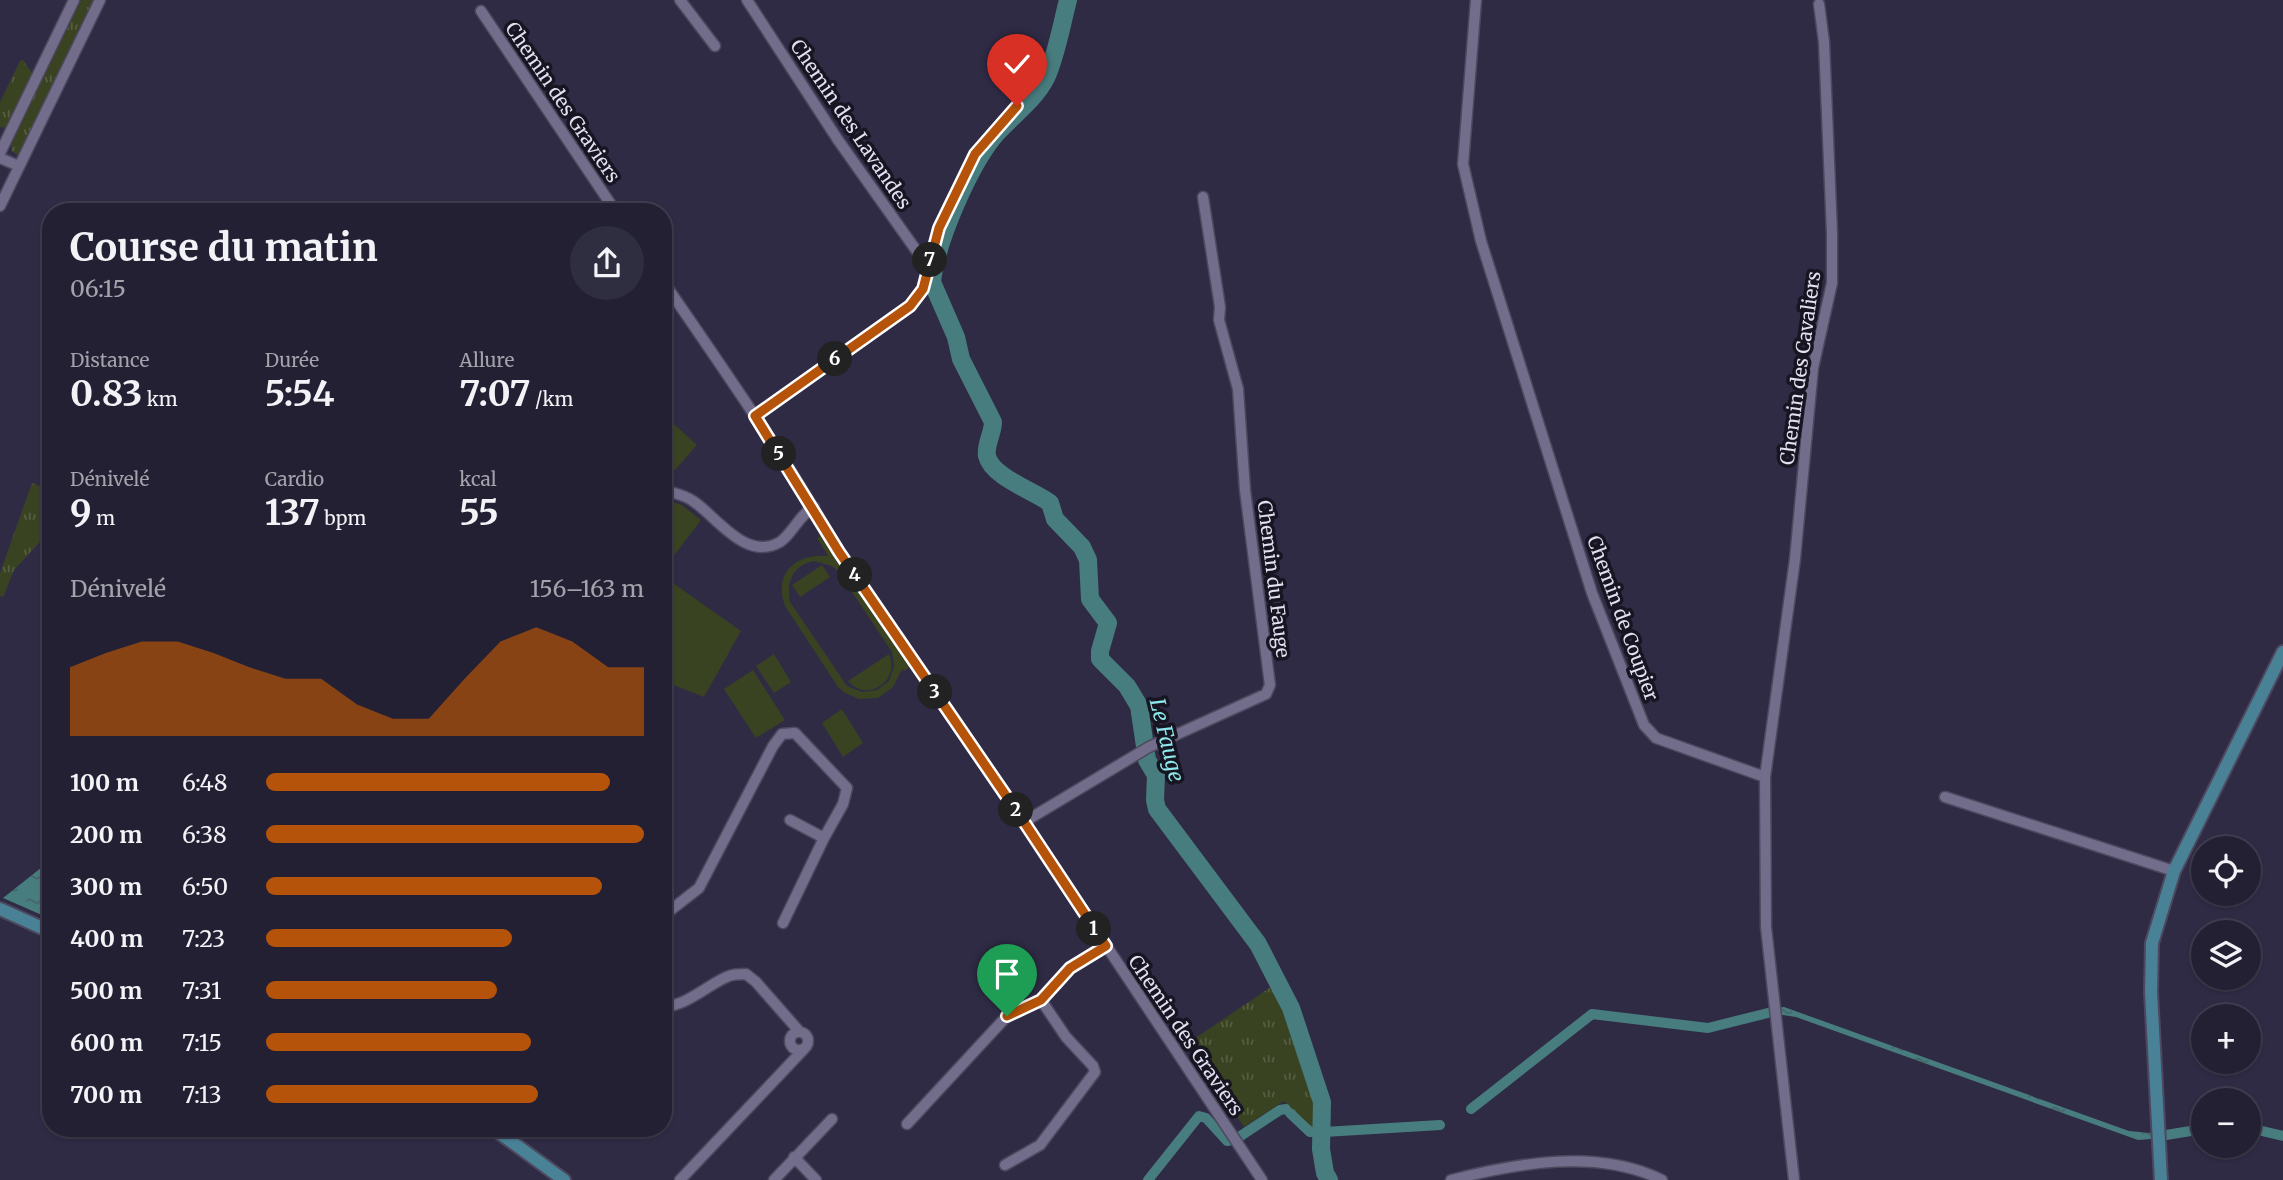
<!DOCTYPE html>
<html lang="fr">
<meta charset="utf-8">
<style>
:root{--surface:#232034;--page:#2f2d40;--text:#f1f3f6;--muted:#a3a3ac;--line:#403e4f;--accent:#b45309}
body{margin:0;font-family:Merriweather,serif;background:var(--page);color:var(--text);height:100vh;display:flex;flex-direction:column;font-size:26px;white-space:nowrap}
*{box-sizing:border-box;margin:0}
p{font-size:23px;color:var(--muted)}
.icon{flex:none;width:38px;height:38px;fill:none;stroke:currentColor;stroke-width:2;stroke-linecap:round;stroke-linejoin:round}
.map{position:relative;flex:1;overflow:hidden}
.drawer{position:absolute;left:42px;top:203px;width:630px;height:934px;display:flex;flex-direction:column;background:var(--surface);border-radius:28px;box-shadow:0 2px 5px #0004,0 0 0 2px var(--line)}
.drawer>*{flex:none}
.controls{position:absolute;left:2191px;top:836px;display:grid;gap:14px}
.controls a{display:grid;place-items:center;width:70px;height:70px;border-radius:50%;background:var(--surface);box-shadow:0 2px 5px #0004,0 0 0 2px var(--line);font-size:35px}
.pin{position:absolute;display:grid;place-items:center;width:60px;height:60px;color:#fff;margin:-72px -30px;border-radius:50% 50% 50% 0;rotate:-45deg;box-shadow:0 0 7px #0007}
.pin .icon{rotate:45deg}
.km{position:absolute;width:35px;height:35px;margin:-18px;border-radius:50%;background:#222;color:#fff;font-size:19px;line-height:35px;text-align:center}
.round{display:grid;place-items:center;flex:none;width:74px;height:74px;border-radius:37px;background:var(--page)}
.overview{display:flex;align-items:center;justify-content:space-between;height:119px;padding:0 28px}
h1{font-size:38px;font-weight:700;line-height:52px}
.stats{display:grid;grid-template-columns:repeat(3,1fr);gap:10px;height:119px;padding:7px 28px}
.stats div{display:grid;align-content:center}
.stats b{font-size:35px;font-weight:700}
.stats small{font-size:19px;font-weight:400}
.stats p{font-size:19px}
.chart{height:196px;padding:14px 28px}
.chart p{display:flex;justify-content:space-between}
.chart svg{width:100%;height:126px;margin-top:7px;fill:var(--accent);opacity:.7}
ul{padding:0 28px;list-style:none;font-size:23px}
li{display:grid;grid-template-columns:112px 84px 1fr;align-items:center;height:52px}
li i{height:18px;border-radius:9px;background:var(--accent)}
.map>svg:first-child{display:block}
</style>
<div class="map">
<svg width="2283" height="1180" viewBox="0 0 2283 1180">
<defs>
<pattern id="grass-tufts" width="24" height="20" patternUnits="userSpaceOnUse" patternTransform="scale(1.75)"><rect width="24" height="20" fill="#394321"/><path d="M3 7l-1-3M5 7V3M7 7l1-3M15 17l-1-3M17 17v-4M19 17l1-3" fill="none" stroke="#555e42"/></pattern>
<pattern id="water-ripples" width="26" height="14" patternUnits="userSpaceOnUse" patternTransform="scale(1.75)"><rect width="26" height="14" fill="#487d7f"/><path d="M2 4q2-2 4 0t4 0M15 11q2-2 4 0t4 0" fill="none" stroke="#466366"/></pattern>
</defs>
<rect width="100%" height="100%" fill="#2f2b45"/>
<path fill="url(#grass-tufts)" d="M81 0H96L23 152 17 155 12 151 11 144Z
M23 60 34 76 8 128 0 127V102L20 61Z
M32 483 51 490V530L14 570 3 597 0 596V573Z
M1277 983 1294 1017 1320 1099 1319 1129 1309 1128 1284 1101 1244 1127 1188 1043Z"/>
<path fill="#394321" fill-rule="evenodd" d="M663 414 697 445 675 470H663Z
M663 498 682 505 701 520 663 570Z
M823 535 910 667 904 671 902 669 893 687 878 698 859 699 845 693 838 687 785 606C773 573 796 553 828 556L817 538ZM814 561 832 566 838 571 892 652 894 666 889 681 877 690 862 692 847 686 790 602C786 582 793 565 814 561Z
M822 565 830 577 800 597 792 585Z
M663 576 741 631 704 697 663 681Z
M774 654 791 682 774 693 756 666Z
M889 654C901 680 867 704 848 681Z
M753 670 785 720 756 738 724 689Z
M842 709 863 743 843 757 822 723Z"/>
<path fill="url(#water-ripples)" d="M51 860V919L3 898Z
M1784 1007 2129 1131 2151 1133V1139L2138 1140 1796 1017 1777 1014V1008Z"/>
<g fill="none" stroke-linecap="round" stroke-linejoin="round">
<path stroke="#487d7f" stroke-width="10" d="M1471 1109 1592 1014 1708 1028 1772 1012
M1290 1113 1310 1132H1318
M2249 1128 2283 1136
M1324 1132 1440 1125
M2166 1135 2203 1129
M1239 1137 1280 1110 1286 1109
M1148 1180 1199 1116 1206 1118 1227 1141 1232 1140"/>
<path stroke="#487d7f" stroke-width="18" d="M1068 0C1062 23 1056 57 1046 78 1035 100 1012 116 996 134 970 164 936 242 932 282L956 337 961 359 993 422C993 433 985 445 987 456 992 477 1034 491 1050 503L1055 519 1082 547 1088 560 1090 599 1108 623 1100 651V659L1127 686 1139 706 1147 760 1156 775 1155 800 1157 809 1258 944 1291 1008 1322 1102 1321 1149 1325 1173 1329 1180"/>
<defs>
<path id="minor" d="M680 0 715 46
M747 0 838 140 928 267
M1476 0 1463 164 1481 241 1592 593 1644 725 1656 738 1765 777 1766 927 1794 1180
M481 11 616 212
M0 153 74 0
M0 158 19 166
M0 206 100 0
M663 281C724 370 786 458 839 552L1024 822 1262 1180
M755 417 910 306 923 289 939 228 975 154 1017 106
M663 490C674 493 685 495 693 501 717 517 746 562 780 542 793 533 799 515 814 507
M1765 777 1795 559 1813 368 1832 283V233L1824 42 1819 4
M1945 797 2174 871
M1024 822 1149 747 1266 694 1270 685 1245 490 1238 389 1219 320 1220 307 1203 197
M663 916 699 888 773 746 782 734 795 733 847 788 843 804 824 838 790 820
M783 923 824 838
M663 1005C682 1010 711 982 729 976 734 974 740 974 746 974L756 982 799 1031
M790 1041a9 9 0 1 1 18 0a9 9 0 1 1-18 0Z
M907 1124 1007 1016 1041 1000 1070 968 1106 946
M794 1157 816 1180
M1005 1165 1040 1145 1095 1072 1093 1066 1066 1037 1041 1000
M680 1180 804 1049
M774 1180 832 1119
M1451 1180C1517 1163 1598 1148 1662 1180"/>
<path id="major" d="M0 909 51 932
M494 1129 564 1180
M2161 1180 2151 992 2152 943 2174 871 2283 652"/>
</defs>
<use href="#minor" stroke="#4d485e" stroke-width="13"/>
<use href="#major" stroke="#4d485e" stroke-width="16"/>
<use href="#minor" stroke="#716d8b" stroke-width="10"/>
<use href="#major" stroke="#498297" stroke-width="12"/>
</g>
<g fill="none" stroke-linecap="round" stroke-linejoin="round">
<defs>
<path id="route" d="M1007 1016 1041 1000 1070 968 1106 946 1024 822 839 552 755 416 910 306 923 289 939 228 975 154 1017 106"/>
</defs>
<use href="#route" stroke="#fff" stroke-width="14"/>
<use href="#route" stroke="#b45309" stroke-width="9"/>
</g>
<g text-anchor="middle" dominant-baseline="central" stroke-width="7" stroke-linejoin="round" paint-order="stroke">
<g font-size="19" fill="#e2e0f1" stroke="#171521">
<text transform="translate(563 102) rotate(56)">Chemin des Graviers</text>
<text transform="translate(851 124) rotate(56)">Chemin des Lavandes</text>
<text transform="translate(1800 368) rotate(-82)">Chemin des Cavaliers</text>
<text transform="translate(1274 579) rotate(83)">Chemin du Fauge</text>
<text transform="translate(1623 618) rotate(70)">Chemin de Coupier</text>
<text transform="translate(1186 1035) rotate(56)">Chemin des Graviers</text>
</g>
<g font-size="21" font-style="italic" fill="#8de8eb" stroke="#171521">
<text transform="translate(1167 740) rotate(76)">Le Fauge</text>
</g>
</g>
</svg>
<div class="controls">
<a><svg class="icon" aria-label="locate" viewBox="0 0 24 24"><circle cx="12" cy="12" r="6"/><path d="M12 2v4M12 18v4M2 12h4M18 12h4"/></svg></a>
<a><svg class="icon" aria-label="layers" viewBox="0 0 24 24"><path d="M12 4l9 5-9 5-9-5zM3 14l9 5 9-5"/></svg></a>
<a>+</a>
<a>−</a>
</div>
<div class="pin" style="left:1007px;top:1016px;background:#1e9e55"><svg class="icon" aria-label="arrive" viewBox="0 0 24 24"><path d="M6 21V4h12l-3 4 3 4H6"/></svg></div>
<div class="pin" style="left:1017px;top:106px;background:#d93025"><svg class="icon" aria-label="check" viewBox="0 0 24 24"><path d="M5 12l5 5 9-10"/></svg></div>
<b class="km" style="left:1094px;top:929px">1</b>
<b class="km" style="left:1016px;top:810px">2</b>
<b class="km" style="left:935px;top:692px">3</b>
<b class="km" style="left:855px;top:575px">4</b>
<b class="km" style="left:779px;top:454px">5</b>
<b class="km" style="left:835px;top:359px">6</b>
<b class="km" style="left:930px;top:260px">7</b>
<section class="drawer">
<div class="overview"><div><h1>Course du matin</h1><p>06:15</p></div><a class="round"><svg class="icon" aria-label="share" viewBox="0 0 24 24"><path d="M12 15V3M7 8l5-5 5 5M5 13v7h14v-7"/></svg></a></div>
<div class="stats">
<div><p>Distance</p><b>0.83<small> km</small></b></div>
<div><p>Durée</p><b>5:54</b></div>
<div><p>Allure</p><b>7:07<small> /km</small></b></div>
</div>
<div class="stats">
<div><p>Dénivelé</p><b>9<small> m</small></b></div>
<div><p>Cardio</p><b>137<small> bpm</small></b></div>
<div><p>kcal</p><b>55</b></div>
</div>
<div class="chart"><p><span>Dénivelé</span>156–163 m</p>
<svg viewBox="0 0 160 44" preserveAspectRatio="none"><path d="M0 44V20L10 15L20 11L30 11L40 15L50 20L60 24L70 24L80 33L90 38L100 38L110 24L120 11L130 6L140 11L150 20L160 20V44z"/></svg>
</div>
<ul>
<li><b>100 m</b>6:48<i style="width:91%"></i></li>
<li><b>200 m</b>6:38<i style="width:100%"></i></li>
<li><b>300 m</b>6:50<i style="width:89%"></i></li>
<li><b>400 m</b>7:23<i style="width:65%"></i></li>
<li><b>500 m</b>7:31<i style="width:61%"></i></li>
<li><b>600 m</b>7:15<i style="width:70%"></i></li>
<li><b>700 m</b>7:13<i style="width:72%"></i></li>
</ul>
</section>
</div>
